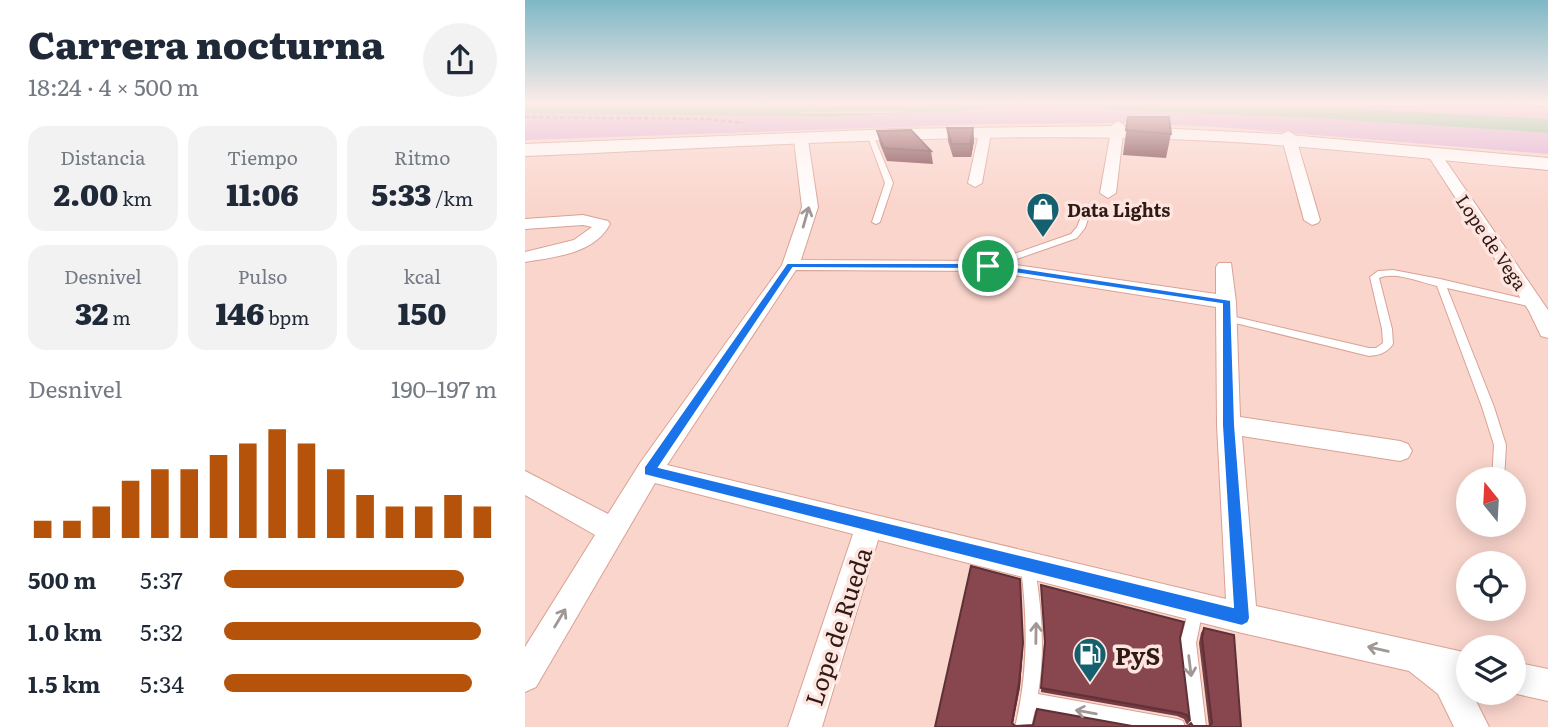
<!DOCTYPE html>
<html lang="es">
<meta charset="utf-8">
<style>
:root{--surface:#fff;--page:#f2f2f3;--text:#1f2937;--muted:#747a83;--accent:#b45309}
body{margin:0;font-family:Literata,serif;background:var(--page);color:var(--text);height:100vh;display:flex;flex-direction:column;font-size:26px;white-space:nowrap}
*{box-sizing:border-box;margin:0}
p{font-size:23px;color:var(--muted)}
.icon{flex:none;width:38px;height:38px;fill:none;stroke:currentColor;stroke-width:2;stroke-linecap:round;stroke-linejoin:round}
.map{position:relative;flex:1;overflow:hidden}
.drawer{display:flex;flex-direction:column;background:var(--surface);width:525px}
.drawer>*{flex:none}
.needle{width:46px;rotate:342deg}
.buttons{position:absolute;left:931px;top:467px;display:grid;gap:14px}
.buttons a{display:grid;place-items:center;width:70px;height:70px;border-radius:50%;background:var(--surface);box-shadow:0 4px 18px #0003;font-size:35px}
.pin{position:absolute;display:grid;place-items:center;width:60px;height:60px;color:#fff;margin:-30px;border:4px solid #fff;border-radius:50%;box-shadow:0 2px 7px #0007}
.round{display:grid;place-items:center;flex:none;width:74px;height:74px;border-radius:37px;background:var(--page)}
.summary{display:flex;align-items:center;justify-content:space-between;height:119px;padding:0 28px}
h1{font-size:38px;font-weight:800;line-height:52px}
.figures{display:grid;grid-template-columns:repeat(3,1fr);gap:10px;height:119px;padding:7px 28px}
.figures div{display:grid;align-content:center;border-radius:18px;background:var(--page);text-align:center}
.figures b{font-size:30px;font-weight:800}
.figures small{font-size:19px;font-weight:400}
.figures p{font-size:19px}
.chart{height:196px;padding:14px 28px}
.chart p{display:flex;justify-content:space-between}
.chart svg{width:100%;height:126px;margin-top:7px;stroke:var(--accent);stroke-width:6}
ul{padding:0 28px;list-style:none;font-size:23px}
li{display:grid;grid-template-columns:112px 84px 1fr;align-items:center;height:52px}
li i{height:18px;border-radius:9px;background:var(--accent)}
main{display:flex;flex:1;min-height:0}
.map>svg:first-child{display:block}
</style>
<main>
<section class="drawer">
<div class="summary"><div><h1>Carrera nocturna</h1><p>18:24 · 4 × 500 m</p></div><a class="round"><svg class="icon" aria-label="share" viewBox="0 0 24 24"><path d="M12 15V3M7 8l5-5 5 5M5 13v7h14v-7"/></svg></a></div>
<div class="figures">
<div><p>Distancia</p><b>2.00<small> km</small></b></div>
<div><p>Tiempo</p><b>11:06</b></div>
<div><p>Ritmo</p><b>5:33<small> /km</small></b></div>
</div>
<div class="figures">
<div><p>Desnivel</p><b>32<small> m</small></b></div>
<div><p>Pulso</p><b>146<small> bpm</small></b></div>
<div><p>kcal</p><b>150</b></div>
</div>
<div class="chart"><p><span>Desnivel</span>190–197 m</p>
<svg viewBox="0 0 160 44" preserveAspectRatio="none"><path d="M5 44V38M15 44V38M25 44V33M35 44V24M45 44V20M55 44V20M65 44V15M75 44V11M85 44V6M95 44V11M105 44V20M115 44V29M125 44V33M135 44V33M145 44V29M155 44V33"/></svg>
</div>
<ul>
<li><b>500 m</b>5:37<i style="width:88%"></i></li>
<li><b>1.0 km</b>5:32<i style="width:94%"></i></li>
<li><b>1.5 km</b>5:34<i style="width:91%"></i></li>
</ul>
</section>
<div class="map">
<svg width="1023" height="727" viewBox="0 0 1023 727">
<rect width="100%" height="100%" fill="#fad5cc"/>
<path fill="#deacd4" d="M750 104H1023V119Z
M509 106 806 119 1006 132 1023 133V154L694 127 601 123 461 124 0 140V113L307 117Z"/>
<path fill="#80bf93" d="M0 104H291L275 113H363L458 104H749L1023 119V133L806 119 509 106 307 117 0 113Z"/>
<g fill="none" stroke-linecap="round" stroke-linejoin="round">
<path fill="#80bf93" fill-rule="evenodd" d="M448 104 445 109 437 111 237 112 229 110 226 105Z"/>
<defs>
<path id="service" d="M346 135 349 137 368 183 355 222 351 224 347 222 360 183 343 137Z
M556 217H559L563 219 560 228 552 238 466 268H460L459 266 460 264 546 234 552 227Z
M868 270 915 279 1008 301 1013 304 1008 307 922 288 969 407 981 445 979 480H967L969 445 957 407 912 286C895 282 870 271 854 278L867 329 868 344C862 353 854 355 844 356L702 321 697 318 702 315 844 348H851L858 343 857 329 845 277 853 271Z
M503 561 508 563 510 568C517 610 520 652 513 694L652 719 658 721 660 727H605L510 710 506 727H490C503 674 503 622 496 568L498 563Z
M671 602 676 604 678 609 671 643 681 727H665L655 643 664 609 666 604Z"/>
<path id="minor" d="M593 121 599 125 591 193 583 198 575 193 587 125Z
M460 129 466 133 457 183 450 187 443 183 454 133Z
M763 131 770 135 795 220 793 223 787 225 779 220 756 135Z
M276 136 283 140 293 207 276 260 463 261 691 294V267L694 263H706L711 302 715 417 875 441 883 444 887 451 883 458 875 461 717 436 731 606 943 653V693H947L964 727H929L913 694 884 671 717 633 353 540 297 727H263L328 534 130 483 11 687 0 692V647L70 535 0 495V471L83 514 115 463 257 265 277 207 269 140ZM271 270 463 271 691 307 692 425 701 599 142 465Z
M909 150 914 151 1023 310V338L1016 336 1004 311 902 154Z
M58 215 83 221 85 224C69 254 30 257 0 262V252L49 240 67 227 58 225 0 229V219Z
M989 662 1023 669V701L987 693Z"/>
<path id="secondary" d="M591 126 753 134 1023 158V170C897 159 771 143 644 139 429 132 214 147 0 156V144L369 129Z"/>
</defs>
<use href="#service" stroke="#daa194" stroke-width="2"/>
<use href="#minor" stroke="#daa194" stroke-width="2"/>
<use href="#secondary" stroke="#daa194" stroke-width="2"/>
<path stroke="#ae8f88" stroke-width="2.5" stroke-dasharray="4.5 2.5" stroke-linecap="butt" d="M979 104 1023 107
M0 117 183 119 218 123"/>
<use href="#service" fill="#fff" fill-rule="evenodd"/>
<use href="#minor" fill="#fff" fill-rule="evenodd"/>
<use href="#secondary" fill="#fff" fill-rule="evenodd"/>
</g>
<path fill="#753c43" d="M603 117 646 134 641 158 598 155Z
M422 128H448L449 141 446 157H428L423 141Z
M352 131 406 151 408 164 362 161 355 144Z
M679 628 716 727H410L498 648 495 687 488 724 490 726H684L674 643 676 633Z
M655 638 665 721 662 725 659 719 652 716 516 692 519 645Z"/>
<path fill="#5f3137" d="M448 128 449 141 446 157 445 144Z
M495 579 498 648 495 687 487 726Z"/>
<path fill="#88464e" stroke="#5f3137" stroke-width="2" d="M603 117H644L646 134 601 130Z
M422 128H448L445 144H427Z
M386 130 406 151 359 148 352 131Z
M446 566 495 579 498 643 494 683 487 723 490 726 508 725 512 709 607 726H663L666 723 668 726H685L687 723 677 638 679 628 709 635 716 727H410Z
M516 585 659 622 655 638 665 721 662 715 656 713 516 688 520 642Z"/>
<defs><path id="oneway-shaft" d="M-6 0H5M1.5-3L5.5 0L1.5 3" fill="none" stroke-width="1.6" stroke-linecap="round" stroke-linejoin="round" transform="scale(1.75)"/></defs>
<g stroke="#a19896">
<use href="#oneway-shaft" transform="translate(281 217) rotate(-74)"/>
<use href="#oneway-shaft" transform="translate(35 618) rotate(-59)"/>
<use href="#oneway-shaft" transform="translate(511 633) rotate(-89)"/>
<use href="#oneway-shaft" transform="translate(853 649) rotate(-167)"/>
<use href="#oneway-shaft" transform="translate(665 666) rotate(83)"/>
<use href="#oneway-shaft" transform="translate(561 712) rotate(-170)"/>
</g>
<linearGradient id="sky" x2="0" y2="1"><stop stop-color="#7eb8c6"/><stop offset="0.5" stop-color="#fdece8"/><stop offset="1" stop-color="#fdece8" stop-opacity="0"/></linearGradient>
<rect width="1023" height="206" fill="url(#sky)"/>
<path fill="#1a73e8" stroke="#fff" stroke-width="2" fill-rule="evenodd" d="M262 263H463L706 300 710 425 725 618 723 623 717 626 119 475V467ZM268 268 463 269 697 304V425L708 607 134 467Z"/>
<defs>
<symbol id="shop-pin" viewBox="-11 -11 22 30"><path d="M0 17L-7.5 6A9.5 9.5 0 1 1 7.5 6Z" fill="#15606e" stroke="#fee5df"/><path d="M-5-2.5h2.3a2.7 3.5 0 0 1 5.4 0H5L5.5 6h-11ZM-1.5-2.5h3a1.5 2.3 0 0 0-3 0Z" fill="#fff"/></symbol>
<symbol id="fuel-pin" viewBox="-11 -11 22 30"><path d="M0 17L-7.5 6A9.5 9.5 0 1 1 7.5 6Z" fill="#15606e" stroke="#fee5df"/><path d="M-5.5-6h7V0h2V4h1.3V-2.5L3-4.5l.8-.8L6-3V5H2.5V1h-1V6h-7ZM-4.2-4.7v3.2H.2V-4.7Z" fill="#fff"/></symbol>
</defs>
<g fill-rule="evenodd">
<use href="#shop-pin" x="499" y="190" width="38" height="52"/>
<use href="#fuel-pin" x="546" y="635" width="38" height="52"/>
</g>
<g text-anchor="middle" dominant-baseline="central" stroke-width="7" stroke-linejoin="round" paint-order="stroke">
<g font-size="18" font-weight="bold" fill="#2f1a15" stroke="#fee5df" text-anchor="start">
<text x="542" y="209">Data Lights</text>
</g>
<g font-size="18" fill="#2f1a15" stroke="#fee5df">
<text transform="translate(967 242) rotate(56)">Lope de Vega</text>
</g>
<g font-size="24" fill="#2f1a15" stroke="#fee5df">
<text transform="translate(312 626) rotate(-72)">Lope de Rueda</text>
</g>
<g font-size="24" font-weight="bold" fill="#2f1a15" stroke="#fee5df" text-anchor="start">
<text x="590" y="654">PyS</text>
</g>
</g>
</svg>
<div class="buttons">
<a><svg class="needle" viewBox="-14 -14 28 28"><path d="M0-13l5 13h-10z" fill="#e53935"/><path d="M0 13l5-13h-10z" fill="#747a83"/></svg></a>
<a><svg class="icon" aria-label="locate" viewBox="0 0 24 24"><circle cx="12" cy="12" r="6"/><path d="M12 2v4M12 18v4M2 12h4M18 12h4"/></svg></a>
<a><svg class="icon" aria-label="layers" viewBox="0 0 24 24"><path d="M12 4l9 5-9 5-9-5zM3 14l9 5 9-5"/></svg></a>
</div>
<div class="pin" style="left:463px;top:266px;background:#1e9e55"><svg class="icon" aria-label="arrive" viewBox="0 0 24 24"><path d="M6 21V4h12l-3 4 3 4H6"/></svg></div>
</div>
</main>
